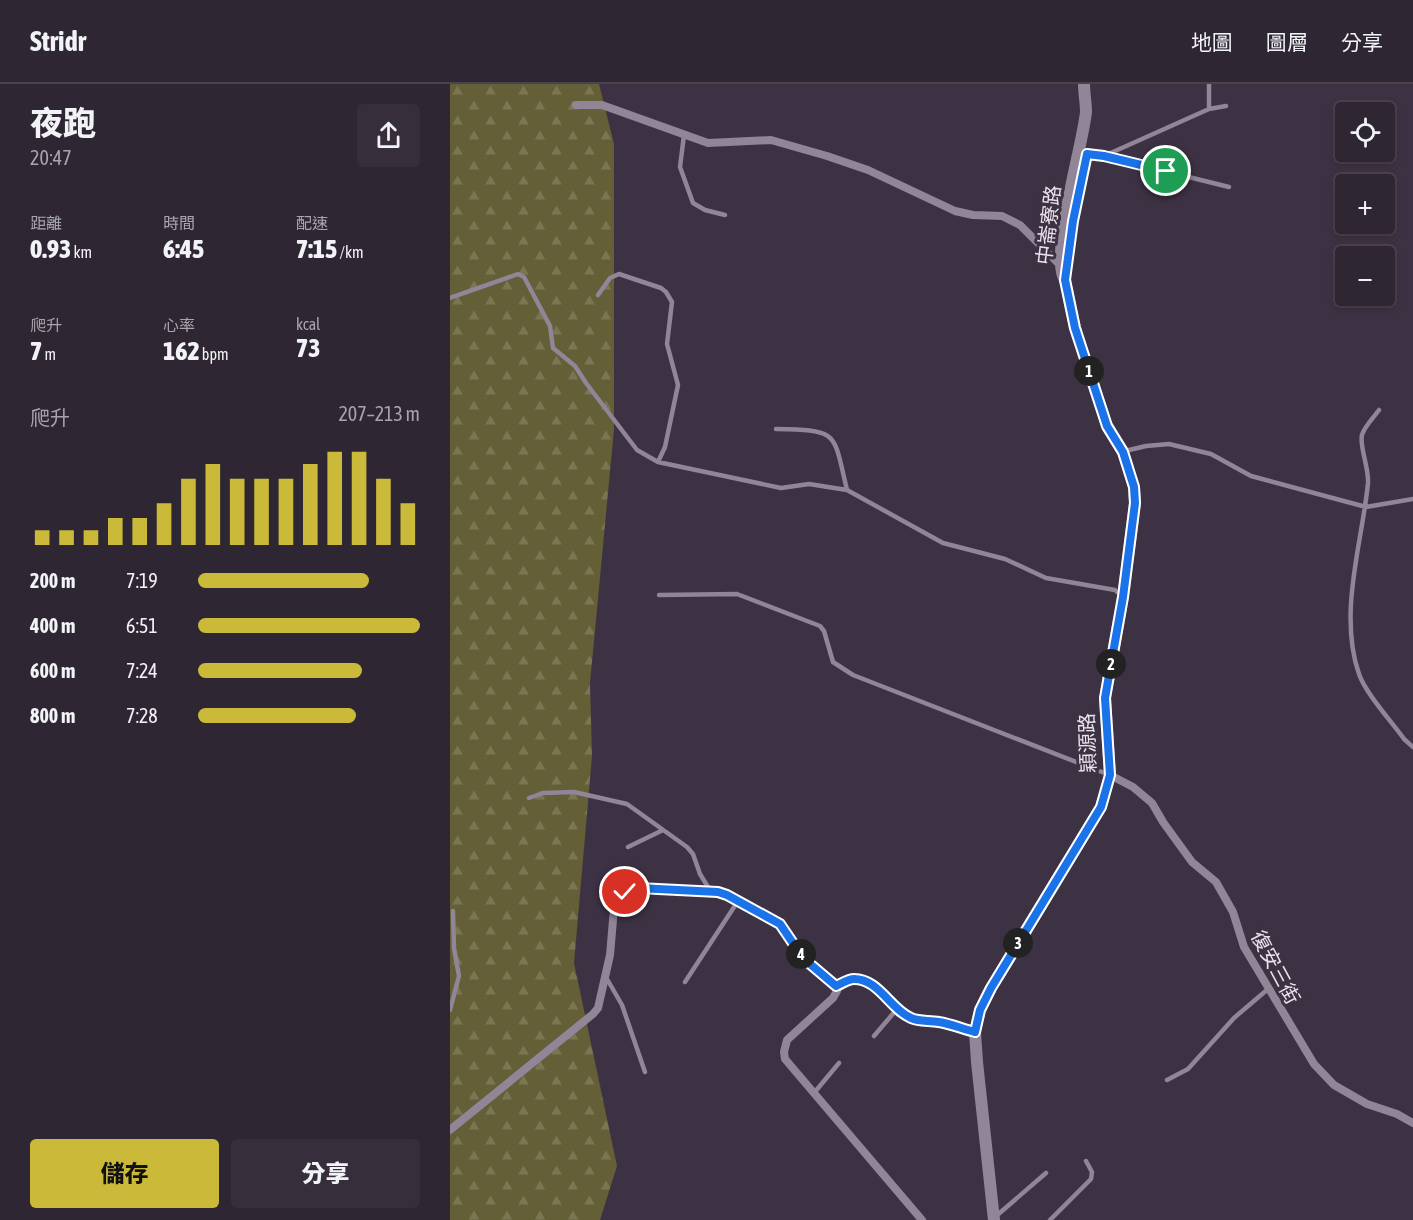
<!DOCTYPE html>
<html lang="zh-TW">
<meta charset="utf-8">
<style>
:root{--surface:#2e2632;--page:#362e3a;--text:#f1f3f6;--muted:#a7a5ac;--line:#49434d;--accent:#cbba39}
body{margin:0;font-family:"Asap Condensed","Noto Sans TC",sans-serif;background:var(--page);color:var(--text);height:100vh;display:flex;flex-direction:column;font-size:22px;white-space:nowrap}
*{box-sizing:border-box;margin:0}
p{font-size:20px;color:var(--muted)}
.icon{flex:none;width:33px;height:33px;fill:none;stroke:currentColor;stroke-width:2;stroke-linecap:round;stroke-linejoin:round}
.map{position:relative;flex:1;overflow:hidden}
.panel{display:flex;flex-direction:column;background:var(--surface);width:450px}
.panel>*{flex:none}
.buttons{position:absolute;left:885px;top:18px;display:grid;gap:12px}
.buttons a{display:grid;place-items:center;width:60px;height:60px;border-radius:6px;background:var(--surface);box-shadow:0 3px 9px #0003,0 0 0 2px var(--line);font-size:30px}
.pin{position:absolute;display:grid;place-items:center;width:51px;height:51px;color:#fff;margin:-26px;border:3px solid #fff;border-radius:50%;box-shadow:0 2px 6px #0007}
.km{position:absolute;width:30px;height:30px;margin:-15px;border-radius:50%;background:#222;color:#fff;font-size:16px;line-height:30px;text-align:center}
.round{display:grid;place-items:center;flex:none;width:63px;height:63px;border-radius:6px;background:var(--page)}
.summary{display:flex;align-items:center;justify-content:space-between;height:102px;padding:0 30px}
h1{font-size:33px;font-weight:800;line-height:45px}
.figures{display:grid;grid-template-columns:repeat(3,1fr);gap:9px;height:102px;padding:6px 30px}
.figures div{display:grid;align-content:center}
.figures b{font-size:26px;font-weight:800}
.figures small{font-size:16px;font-weight:400}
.figures p{font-size:16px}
.chart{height:168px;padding:12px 30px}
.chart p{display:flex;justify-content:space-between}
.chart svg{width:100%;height:108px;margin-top:6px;stroke:var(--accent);stroke-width:6}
.primary-button{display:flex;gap:12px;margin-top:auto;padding:12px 30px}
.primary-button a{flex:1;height:69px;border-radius:6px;background:var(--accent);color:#111;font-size:24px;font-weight:800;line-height:69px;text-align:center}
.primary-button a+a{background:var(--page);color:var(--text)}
ul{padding:0 30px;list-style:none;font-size:20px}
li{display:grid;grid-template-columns:96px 72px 1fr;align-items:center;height:45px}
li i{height:15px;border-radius:8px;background:var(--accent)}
header{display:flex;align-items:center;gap:36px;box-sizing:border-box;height:84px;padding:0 30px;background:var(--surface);border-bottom:2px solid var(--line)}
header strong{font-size:28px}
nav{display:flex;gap:33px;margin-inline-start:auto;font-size:21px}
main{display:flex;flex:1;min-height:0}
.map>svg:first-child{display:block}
</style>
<header>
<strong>Stridr</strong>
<nav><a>地圖</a><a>圖層</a><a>分享</a></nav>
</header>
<main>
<section class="panel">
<div class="summary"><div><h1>夜跑</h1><p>20:47</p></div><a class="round"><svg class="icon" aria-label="share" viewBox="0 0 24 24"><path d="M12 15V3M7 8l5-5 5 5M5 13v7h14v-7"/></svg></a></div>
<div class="figures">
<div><p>距離</p><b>0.93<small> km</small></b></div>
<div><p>時間</p><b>6:45</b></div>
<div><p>配速</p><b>7:15<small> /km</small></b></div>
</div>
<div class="figures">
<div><p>爬升</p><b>7<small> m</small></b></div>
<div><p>心率</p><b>162<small> bpm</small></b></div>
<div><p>kcal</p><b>73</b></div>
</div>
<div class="chart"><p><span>爬升</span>207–213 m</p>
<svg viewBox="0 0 160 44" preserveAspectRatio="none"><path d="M5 44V38M15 44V38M25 44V38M35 44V33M45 44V33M55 44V27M65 44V17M75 44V11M85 44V17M95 44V17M105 44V17M115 44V11M125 44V6M135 44V6M145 44V17M155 44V27"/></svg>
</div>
<ul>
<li><b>200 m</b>7:19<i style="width:77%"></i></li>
<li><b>400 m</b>6:51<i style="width:100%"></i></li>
<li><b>600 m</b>7:24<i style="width:74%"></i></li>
<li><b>800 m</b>7:28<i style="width:71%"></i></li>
</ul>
<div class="primary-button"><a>儲存</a><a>分享</a></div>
</section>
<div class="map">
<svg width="963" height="1136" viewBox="0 0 963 1136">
<defs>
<pattern id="forest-firs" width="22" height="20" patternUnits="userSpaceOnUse" patternTransform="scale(1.5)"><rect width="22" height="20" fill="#645f37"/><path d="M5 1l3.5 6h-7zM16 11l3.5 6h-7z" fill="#7a7654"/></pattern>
</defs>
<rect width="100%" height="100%" fill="#3d3243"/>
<path fill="url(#forest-firs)" d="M0 0H149L164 60V345L140 599 142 672 124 879 167 1082 150 1136H0Z"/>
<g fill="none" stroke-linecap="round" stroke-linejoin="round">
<path stroke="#918598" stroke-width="4.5" d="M759 0V25L776 22
M234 51 230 83 243 119 255 126 275 131
M630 68 654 72 779 103
M654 72 759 25
M148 211 160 194 169 190 211 204 216 208 222 218 217 260 228 301 215 363 208 378
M0 214 68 190 74 193 100 242 103 264 125 282 136 299 187 366 208 378 331 404 359 400 397 406 493 459 555 475 596 494 665 506 671 511
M929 326C924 333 914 343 912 351 909 361 919 384 918 399 912 460 888 529 909 590 916 610 942 638 954 655L963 663
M326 345C390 346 383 348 397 406
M675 367 696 362 719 360 761 370 801 392 916 423 963 415
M209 511 287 510 370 542 374 547 383 578 403 591 657 690
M79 714 93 709 124 708 177 720 237 763 243 770 250 790 261 808
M178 763 213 746
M157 895 172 921 195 988
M235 898 288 817
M387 902C391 899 398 895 403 895 430 895 442 926 464 935 472 938 479 936 487 937 499 939 511 944 523 947
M0 926 9 892 4 864 3 827
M424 952 447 925
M717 996 738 985 784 934 818 905
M364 1009 389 979
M545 1133 596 1089
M600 1136 641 1095 642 1088 636 1077"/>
<path stroke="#918598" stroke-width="8" d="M126 21H152L258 59 321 56 377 72 418 86 505 127 523 131 552 132 570 141 609 180
M660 691 683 703 702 719 713 738 742 778 766 798 783 828 794 863 864 980 884 1001 917 1020 947 1030 963 1039
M0 1046 143 930 148 924 160 871 164 824 175 808 181 804H188L268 808 283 813 330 840 353 874 383 897 386 902 387 907 383 914 337 956 334 968 335 975 472 1136"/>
<path stroke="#918598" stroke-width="12" d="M544 1136 527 978 525 948 530 926 541 904 651 723 660 691 655 614 673 513 685 419 684 403 673 368 657 342 625 244 615 196C599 175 633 60 636 28 636 19 634 9 634 0"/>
</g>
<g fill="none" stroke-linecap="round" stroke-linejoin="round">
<defs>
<path id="route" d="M175 808 181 804H188L268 808 277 811 330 840 353 874 386 902C391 900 398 895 404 895 429 895 440 925 461 934 470 938 479 936 489 938 501 940 513 945 525 948L530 926 541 904 651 723 660 691 655 614 673 513 685 419 684 403 673 368 657 342 625 244 615 196 623 137 637 70 654 72 716 87"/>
</defs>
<use href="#route" stroke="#fff" stroke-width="12"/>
<use href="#route" stroke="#1a73e8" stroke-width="8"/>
</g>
<g text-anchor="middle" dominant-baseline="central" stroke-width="6" stroke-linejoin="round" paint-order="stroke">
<g font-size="20" fill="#e8e2ec" stroke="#3d3243">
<text transform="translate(598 141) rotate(-83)">中崙寮路</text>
<text transform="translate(637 659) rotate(-92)">穎源路</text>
<text transform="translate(826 883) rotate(62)">復安三街</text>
</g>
</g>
</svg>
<div class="buttons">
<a><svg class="icon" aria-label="locate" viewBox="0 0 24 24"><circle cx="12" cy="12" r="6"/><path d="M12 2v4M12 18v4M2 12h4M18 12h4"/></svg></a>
<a>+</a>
<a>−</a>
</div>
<div class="pin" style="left:716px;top:87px;background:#1e9e55"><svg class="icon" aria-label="arrive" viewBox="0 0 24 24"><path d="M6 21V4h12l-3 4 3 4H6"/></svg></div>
<div class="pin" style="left:175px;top:808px;background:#d93025"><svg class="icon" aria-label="check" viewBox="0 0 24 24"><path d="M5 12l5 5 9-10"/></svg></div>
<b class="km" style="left:639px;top:287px">1</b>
<b class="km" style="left:661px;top:580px">2</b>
<b class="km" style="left:568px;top:859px">3</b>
<b class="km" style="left:351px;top:870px">4</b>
</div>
</main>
